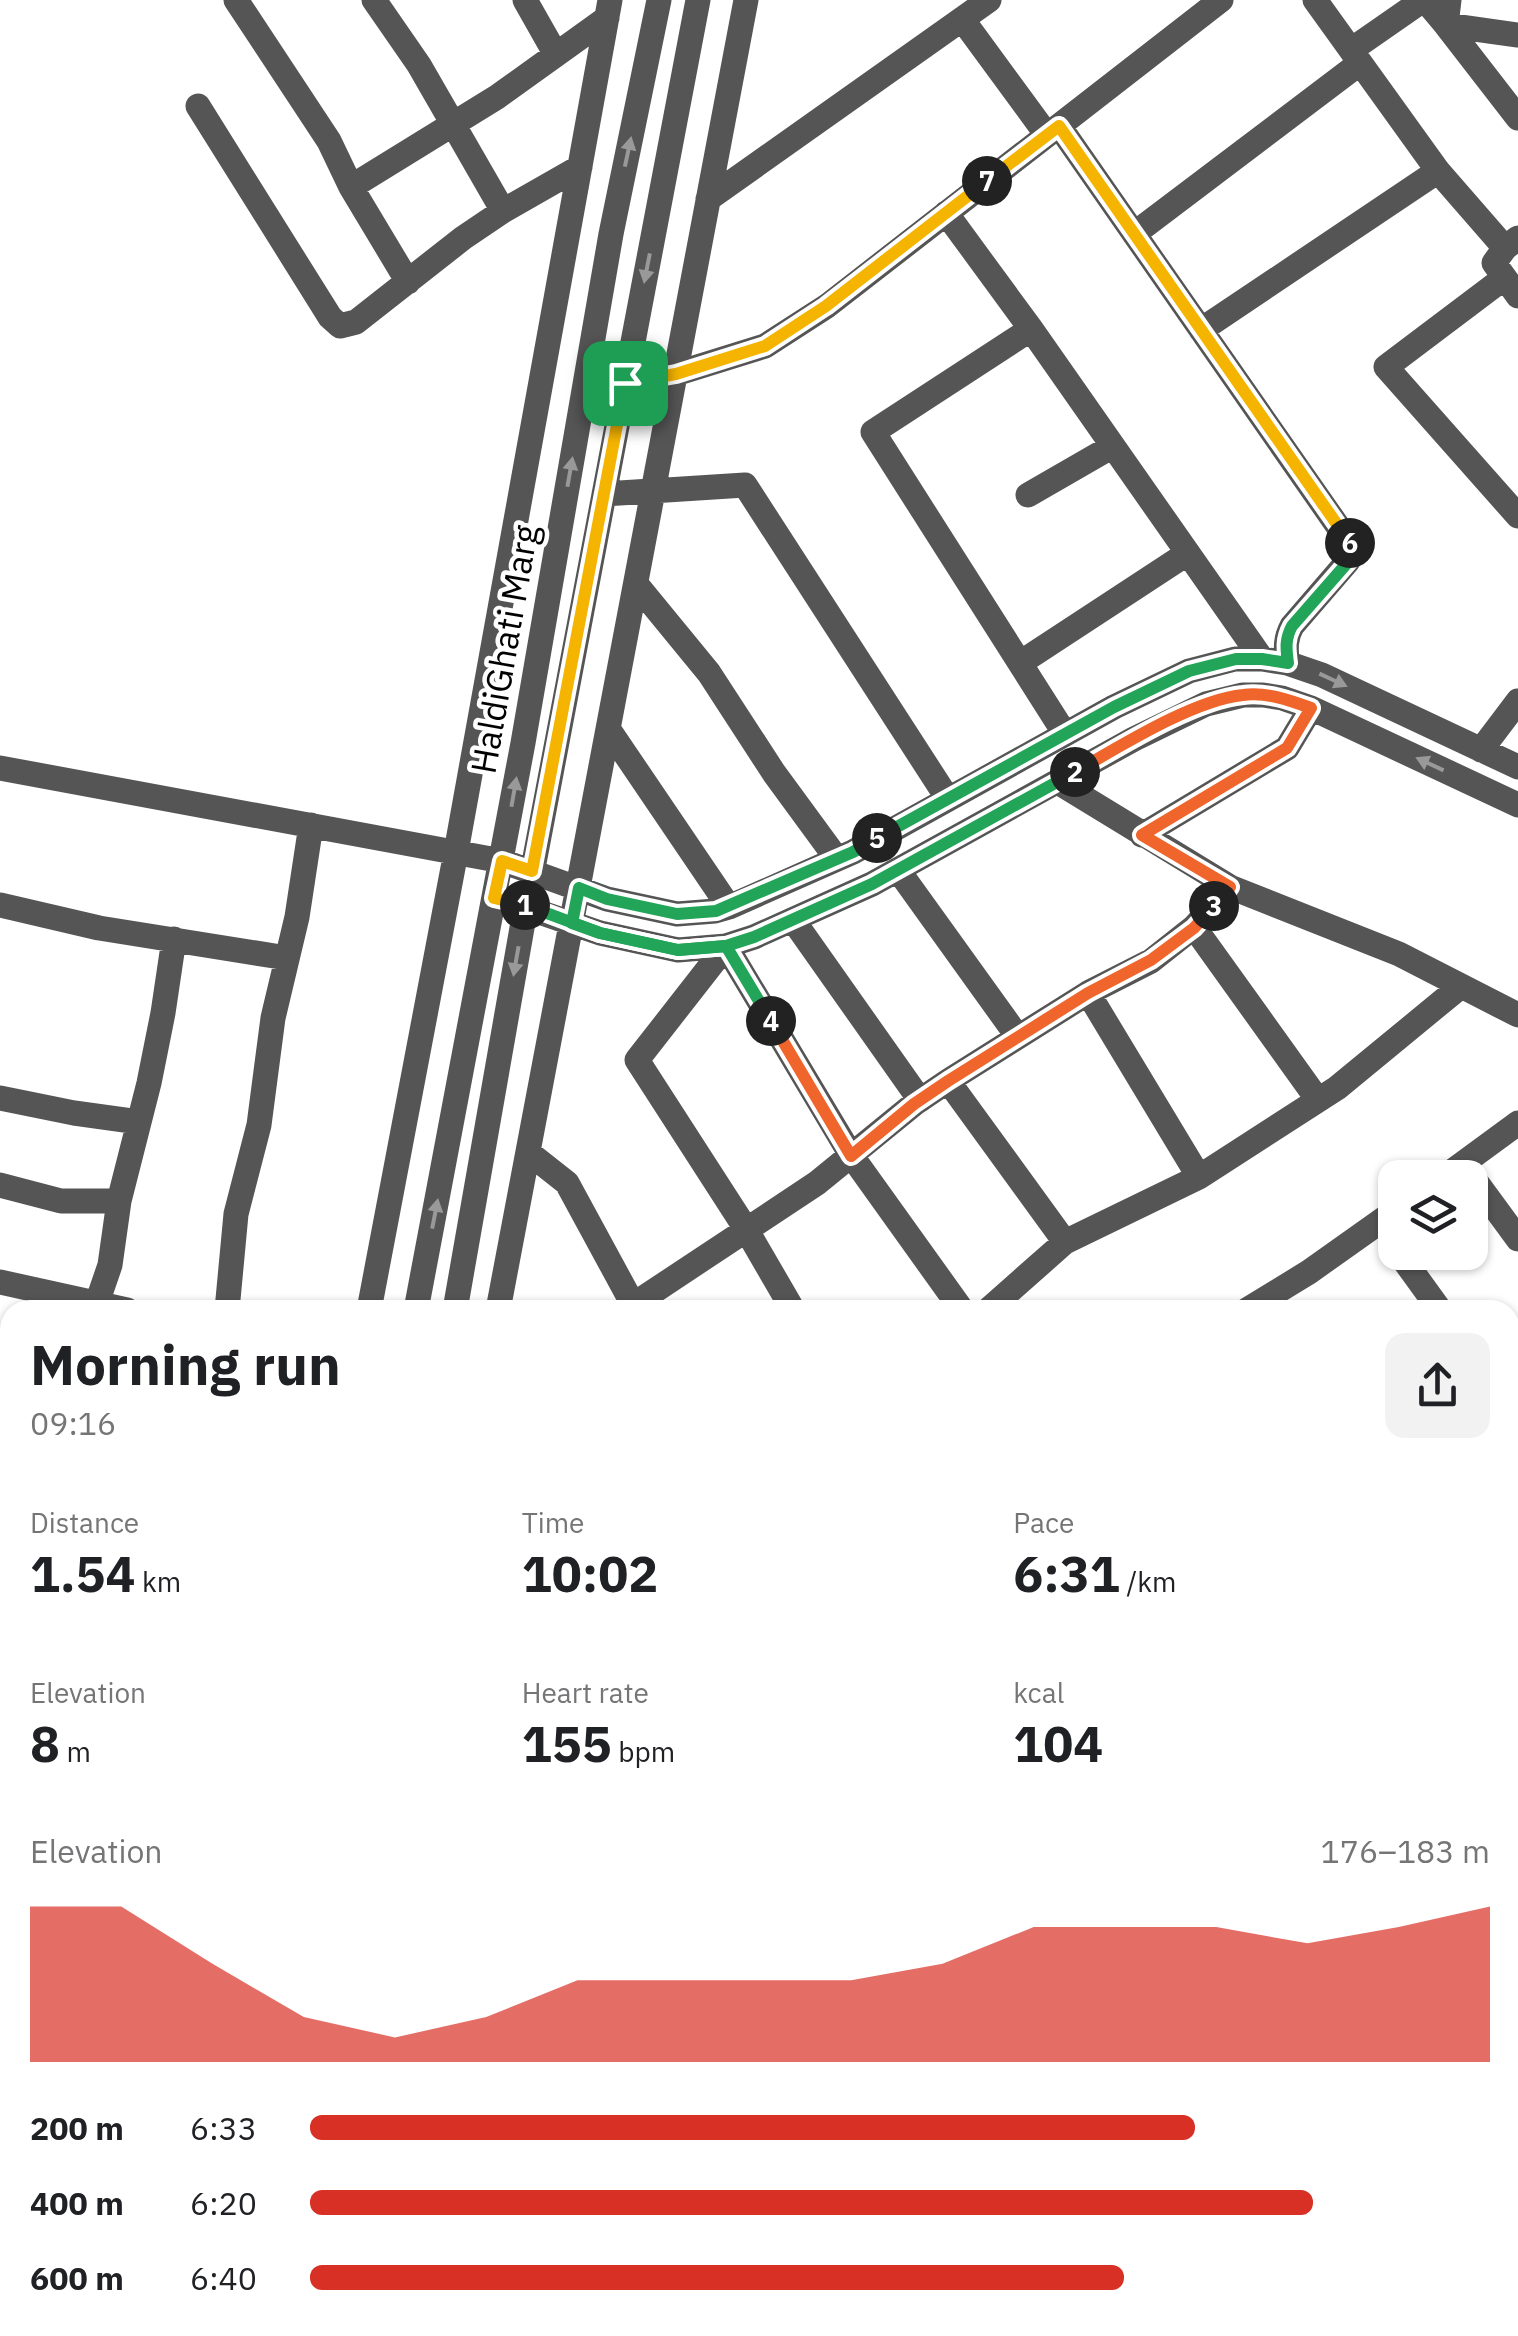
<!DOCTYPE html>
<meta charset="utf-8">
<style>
:root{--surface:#fff;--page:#f2f2f2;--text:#202124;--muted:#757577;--accent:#d93025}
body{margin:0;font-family:"IBM Plex Sans",sans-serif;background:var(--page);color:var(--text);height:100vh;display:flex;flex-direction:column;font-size:38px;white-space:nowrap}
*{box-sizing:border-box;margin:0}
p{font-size:32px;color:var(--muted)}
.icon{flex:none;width:55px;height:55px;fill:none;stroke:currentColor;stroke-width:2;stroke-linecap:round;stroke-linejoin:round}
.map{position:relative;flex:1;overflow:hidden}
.sheet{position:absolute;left:0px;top:1300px;width:1520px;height:1038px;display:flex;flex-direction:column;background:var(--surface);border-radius:30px 30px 0 0;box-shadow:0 2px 8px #0004}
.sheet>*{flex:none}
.fabs{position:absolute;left:1378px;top:1160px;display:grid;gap:20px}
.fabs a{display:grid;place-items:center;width:110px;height:110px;border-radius:20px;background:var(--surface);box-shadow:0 2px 8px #0004;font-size:50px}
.pin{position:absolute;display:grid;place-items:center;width:85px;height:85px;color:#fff;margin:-42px;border-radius:20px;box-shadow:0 5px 15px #0006}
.km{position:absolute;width:50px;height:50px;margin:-25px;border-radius:50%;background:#222;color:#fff;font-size:28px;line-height:50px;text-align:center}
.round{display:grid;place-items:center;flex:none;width:105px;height:105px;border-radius:20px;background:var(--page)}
.head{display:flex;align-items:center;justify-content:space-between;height:170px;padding:0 30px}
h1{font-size:55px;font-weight:800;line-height:75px}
.figures{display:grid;grid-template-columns:repeat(3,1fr);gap:15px;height:170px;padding:10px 30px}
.figures div{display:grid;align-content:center}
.figures b{font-size:50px;font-weight:800}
.figures small{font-size:28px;font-weight:400}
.figures p{font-size:28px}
.chart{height:280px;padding:20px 30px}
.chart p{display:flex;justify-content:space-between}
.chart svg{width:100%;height:180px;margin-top:10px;fill:var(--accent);opacity:.7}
ul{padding:0 30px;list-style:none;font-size:32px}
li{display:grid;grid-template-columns:160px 120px 1fr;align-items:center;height:75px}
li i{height:25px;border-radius:12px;background:var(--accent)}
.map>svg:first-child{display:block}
</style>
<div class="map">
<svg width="1518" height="2336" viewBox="0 0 1518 2336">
<rect width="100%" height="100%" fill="#fff"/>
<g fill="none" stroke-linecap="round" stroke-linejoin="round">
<path stroke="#a3a3a3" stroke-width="6" d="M0 1440 10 1441
M280 2336 283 2328"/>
<path stroke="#555" stroke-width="25" d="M236 0 329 141 351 187 408 282
M374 0 419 65 503 211
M525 0 555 53
M1315 0 1438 171 1505 248
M1425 0 1446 25 1518 35
M1449 0 1446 25 1518 118
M962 19 1047 135
M1351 50 1423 0
M198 106 330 317 340 326 356 322 463 238 503 211 580 167
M1059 126 1351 545 1352 552 1348 561 1292 626C1285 639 1286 648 1287 663
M351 187 497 97 607 18
M708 199 989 0
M946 213 1031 329 1262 659
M1134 234 1360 63
M1518 238 1505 248 1494 263 1518 296
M1504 278 1386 367 1518 516
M1031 329 873 432 1065 734
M1201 330 1438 171
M625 383 675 374 765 346 827 306 1221 0
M604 494 745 485 948 799
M1028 495 1113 446
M636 584 709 673 774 773 837 859
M1020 663 1188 553
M609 730 729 907
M1481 750 1518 701
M0 768 502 861 607 899 677 914 715 911 729 907 853 852 1114 707 1189 671 1235 659H1262L1287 663 1322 675 1518 767
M1058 782 1230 887
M1142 835 1287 748 1311 708
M898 870 1018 1037
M513 903 600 933 678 950 726 946 754 937 872 884 1134 739 1206 704 1243 695H1263L1282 698 1311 708 1518 805
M0 905 99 928 287 958
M793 920 920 1100
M1194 927 1318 1100
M1088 993 1199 1177
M948 1081 1065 1242
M0 1098 74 1113 139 1122
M529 1153 567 1183 636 1310
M1463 1164 1518 1239
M1443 1178 1518 1123
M0 1185 61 1201H119
M1398 1252 1440 1310
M0 1282 127 1310
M97 1303 110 1265 119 1201 149 1083 163 1013 174 939
M633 1305 817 1183 914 1104 948 1081 1088 993 1151 961 1194 927 1230 887 1399 954 1518 1015
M227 1310 236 1214 259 1125 273 1018 297 917 311 825
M369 1310 456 852 610 0
M416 1310 523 743 611 234 659 0
M455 1310 526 905 698 0
M498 1310 746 0
M793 1310 746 1229 637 1060 726 946 851 1155 962 1310
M988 1310 1065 1242 1199 1177 1337 1088 1461 986
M1247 1310 1309 1272 1395 1211
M0 1390 10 1391
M1510 1420 1513 1424 1518 1421
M0 1501 10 1503
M0 1538 10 1540
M1510 1592 1518 1601
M0 1678 10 1679
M1510 1774 1518 1755
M0 1805 10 1806
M0 1927 10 1929
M1510 2010 1518 2004
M0 2106 10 2076
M1510 2200 1518 2211
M509 2328H514
M855 2328 862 2336
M1027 2328 1034 2336
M1238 2328 1247 2336
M73 2336 76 2328
M122 2336 125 2328
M162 2336 165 2328
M214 2336 218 2328
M329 2336 332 2328
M722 2336 732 2328
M1207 2336 1216 2328
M1416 2336 1417 2328"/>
</g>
<path fill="#a9a9a9" d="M0 1556 10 1558V1656L0 1655Z"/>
<path fill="#c4c4c4" stroke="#898989" stroke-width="2.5" d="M0 1556 10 1558V1597L0 1596Z
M0 1603 10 1605V1644L0 1642Z"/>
<defs><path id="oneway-solid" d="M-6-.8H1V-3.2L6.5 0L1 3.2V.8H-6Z" transform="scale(2.5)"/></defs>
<g fill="#999">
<use href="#oneway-solid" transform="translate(628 152) rotate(-78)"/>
<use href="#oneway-solid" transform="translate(647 268) rotate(101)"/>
<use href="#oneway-solid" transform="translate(570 472) rotate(-80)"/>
<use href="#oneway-solid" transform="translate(1333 680) rotate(25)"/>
<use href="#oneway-solid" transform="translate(1430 764) rotate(-155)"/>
<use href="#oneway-solid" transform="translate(514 792) rotate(-80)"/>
<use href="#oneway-solid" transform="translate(516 961) rotate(100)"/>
<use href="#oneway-solid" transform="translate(435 1214) rotate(-79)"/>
</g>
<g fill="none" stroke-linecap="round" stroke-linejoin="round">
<defs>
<path id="split-1" d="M525 905 494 898 502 861 532 871 625 383"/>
<path id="split-2" d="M525 905 600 933 678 950 726 946 754 937 872 884 1075 772"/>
<path id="split-3" d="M1075 772C1119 747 1193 700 1243 695 1267 692 1289 700 1311 708L1287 748 1142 835 1230 887 1214 906"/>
<path id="split-4" d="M771 1021 851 1156 914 1104 948 1081 1088 993 1151 960 1194 928 1214 906"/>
<path id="split-5" d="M771 1021 726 946 678 950 600 933 572 923 579 888 607 899 677 914 716 911 853 852 877 838"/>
<path id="split-6" d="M877 838 1114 707 1189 671 1236 659H1262L1288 663C1286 648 1285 639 1292 626L1348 562 1352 552 1350 543"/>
<path id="split-7" d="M987 181 1059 126 1350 543"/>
<path id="split-8" d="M625 383 676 374 765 346 826 306 987 181"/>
</defs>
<use href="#split-1" stroke="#fff" stroke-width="20"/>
<use href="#split-2" stroke="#fff" stroke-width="20"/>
<use href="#split-3" stroke="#fff" stroke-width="20"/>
<use href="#split-4" stroke="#fff" stroke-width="20"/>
<use href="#split-5" stroke="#fff" stroke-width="20"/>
<use href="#split-6" stroke="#fff" stroke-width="20"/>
<use href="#split-7" stroke="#fff" stroke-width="20"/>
<use href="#split-8" stroke="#fff" stroke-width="20"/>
<use href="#split-1" stroke="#f5b400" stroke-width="12"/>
<use href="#split-2" stroke="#22a559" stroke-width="12"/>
<use href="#split-3" stroke="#f0652b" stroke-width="12"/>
<use href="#split-4" stroke="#f0652b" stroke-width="12"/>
<use href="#split-5" stroke="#22a559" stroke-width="12"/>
<use href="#split-6" stroke="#22a559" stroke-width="12"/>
<use href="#split-7" stroke="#f5b400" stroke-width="12"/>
<use href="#split-8" stroke="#f5b400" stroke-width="12"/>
</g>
<g text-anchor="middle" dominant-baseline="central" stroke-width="9" stroke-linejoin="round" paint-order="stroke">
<g font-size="35" fill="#000" stroke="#fff">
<text transform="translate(504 649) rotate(-80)">HaldiGhati Marg</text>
</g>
</g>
</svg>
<div class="fabs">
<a><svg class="icon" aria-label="layers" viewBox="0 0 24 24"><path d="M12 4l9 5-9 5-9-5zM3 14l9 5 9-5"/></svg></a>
</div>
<div class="pin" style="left:625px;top:383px;background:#1e9e55"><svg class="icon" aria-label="arrive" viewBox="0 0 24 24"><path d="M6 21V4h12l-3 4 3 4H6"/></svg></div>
<b class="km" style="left:525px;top:905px">1</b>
<b class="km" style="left:1075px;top:772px">2</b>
<b class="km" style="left:1214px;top:906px">3</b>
<b class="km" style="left:771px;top:1021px">4</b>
<b class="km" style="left:877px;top:838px">5</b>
<b class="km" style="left:1350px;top:543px">6</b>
<b class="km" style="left:987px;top:181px">7</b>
<section class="sheet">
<div class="head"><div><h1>Morning run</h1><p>09:16</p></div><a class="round"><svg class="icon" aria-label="share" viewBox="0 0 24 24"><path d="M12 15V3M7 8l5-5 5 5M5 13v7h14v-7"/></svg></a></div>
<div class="figures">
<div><p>Distance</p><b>1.54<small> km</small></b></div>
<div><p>Time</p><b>10:02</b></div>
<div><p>Pace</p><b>6:31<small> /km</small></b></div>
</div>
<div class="figures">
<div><p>Elevation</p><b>8<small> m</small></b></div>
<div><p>Heart rate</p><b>155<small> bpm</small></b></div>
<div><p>kcal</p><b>104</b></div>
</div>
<div class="chart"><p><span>Elevation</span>176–183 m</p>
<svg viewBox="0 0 160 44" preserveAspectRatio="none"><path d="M0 44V6L10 6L20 20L30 33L40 38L50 33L60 24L70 24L80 24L90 24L100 20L110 11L120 11L130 11L140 15L150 11L160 6V44z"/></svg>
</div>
<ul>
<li><b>200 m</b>6:33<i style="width:75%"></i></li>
<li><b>400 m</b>6:20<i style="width:85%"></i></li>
<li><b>600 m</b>6:40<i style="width:69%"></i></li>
</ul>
</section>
</div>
